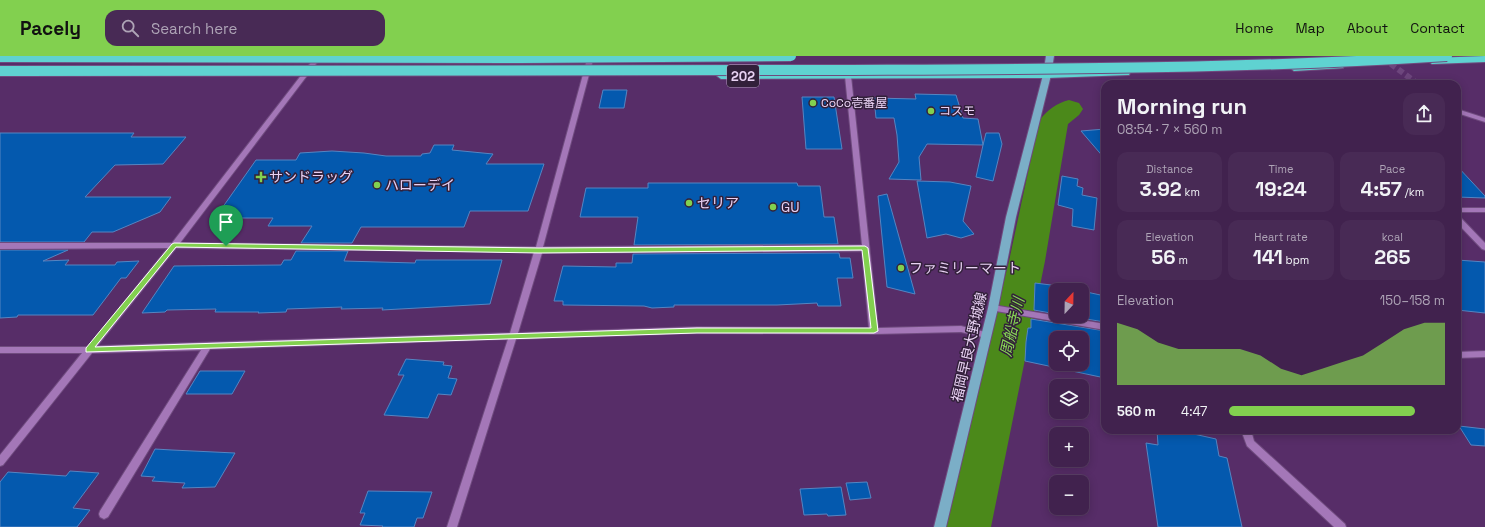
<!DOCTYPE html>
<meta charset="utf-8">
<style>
:root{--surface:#41224e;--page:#482a55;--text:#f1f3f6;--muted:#aea4b6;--line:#5a3f66;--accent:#82d04f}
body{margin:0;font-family:"Space Grotesk","Noto Sans JP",sans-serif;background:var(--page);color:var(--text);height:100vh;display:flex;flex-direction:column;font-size:15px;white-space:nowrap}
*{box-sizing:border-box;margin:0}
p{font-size:13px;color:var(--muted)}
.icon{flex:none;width:22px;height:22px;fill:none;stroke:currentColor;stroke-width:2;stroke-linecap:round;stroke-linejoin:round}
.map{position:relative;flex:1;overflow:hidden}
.panel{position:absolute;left:1101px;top:24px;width:360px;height:354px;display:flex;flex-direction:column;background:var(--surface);border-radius:12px;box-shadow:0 2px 10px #0003,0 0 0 1px var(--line)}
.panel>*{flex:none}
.needle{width:26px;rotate:22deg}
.fabs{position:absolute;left:1049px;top:227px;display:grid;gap:8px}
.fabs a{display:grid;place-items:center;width:40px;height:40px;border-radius:8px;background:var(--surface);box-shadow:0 2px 10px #0003,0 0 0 1px var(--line);font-size:20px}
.pin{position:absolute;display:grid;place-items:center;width:34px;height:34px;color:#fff;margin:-41px -17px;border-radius:50% 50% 50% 0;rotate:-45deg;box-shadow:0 0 4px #0007}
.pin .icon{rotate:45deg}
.round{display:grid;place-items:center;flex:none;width:42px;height:42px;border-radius:12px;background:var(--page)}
.head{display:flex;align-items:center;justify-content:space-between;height:68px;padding:0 16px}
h1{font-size:22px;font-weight:700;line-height:30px}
.figures{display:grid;grid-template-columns:repeat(3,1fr);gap:6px;height:68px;padding:4px 16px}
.figures div{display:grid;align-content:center;border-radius:10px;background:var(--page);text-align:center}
.figures b{font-size:20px;font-weight:700}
.figures small{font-size:11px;font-weight:400}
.figures p{font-size:11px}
.chart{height:112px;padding:8px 16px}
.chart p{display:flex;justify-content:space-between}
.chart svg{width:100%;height:72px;margin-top:4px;fill:var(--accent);opacity:.7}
ul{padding:0 16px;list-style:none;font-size:13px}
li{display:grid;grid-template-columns:64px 48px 1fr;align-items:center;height:30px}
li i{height:10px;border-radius:5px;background:var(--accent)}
header{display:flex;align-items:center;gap:24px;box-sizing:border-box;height:56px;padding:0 20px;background:var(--accent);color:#111}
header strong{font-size:19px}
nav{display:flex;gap:22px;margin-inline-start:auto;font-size:14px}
.search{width:280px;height:36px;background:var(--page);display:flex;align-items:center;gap:10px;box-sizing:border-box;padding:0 14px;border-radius:12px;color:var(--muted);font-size:15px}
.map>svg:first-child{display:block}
</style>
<header>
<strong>Pacely</strong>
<div class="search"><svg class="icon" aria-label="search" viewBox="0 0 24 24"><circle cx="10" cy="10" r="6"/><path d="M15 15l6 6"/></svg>Search here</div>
<nav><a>Home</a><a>Map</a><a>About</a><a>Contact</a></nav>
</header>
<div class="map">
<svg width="1485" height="471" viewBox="0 0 1485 471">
<rect width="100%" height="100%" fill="#572d68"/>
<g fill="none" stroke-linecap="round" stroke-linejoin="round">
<path fill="#4b891a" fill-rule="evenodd" d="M1069 44 1079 47 1083 53 1079 59 1068 68 1045 205 991 471H943L1009 205 1039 65C1047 54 1057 47 1069 44Z"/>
</g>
<path fill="#0459ae" stroke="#5585c2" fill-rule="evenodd" d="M603 34H627L624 52H599Z
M915 38 956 39 963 62 978 63 983 89 986 77H999L1002 88 993 125 976 121 983 89 927 88 919 101 921 124 889 123 899 106 897 79 894 62H876L874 42 916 43Z
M802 41H834L842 93H806Z
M1105 73V103L1081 75Z
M0 77H134L131 81H186L163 108 115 109 85 141H171L160 156 113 176H92L84 186H0Z
M434 89H454L452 94 493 98 486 108H544L528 155H470L464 171H361L352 187H301L312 170H268L273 162H215L256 104H296L300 97 332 95 364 97 386 100H421L422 98 430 97Z
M1457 110 1485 140V142L1457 141Z
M1062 120 1078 123 1077 130 1083 132 1082 139 1097 142 1094 174 1072 170 1073 153 1058 149Z
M917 125 950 126 971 130 963 165 974 178 961 182 946 178 927 182Z
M648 127H797L798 130H820L824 161H834L838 188 634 189 638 161H580L586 132H648Z
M887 138 915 238 887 231 878 140Z
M0 194H68L43 205 69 204 65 209H115L117 206 139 205 126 222H121L93 259H18L17 261 0 262Z
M296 195H348L344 205 415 207 416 204H502L490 248 382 254 383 252 341 253 342 251 287 253 286 256 258 257 259 256H215L216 253 167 254 165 256 142 257 174 210 281 209 284 204H291Z
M839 197 840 202H850L853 222H837L841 250H818L817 247 777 249H674V251L652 252 644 250 563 249V245H554L563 210 616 211V207H632L633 198Z
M1457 204 1485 206V257L1457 254Z
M1035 227 1051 229 1076 234H1056V258L1034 254Z
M1082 235 1105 240V266L1067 260H1082Z
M1031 263 1105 275V322L1025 305 1026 286 1028 272H1031ZM1056 282H1082V308H1056Z
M406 303 444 306 443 309 452 310 448 322 457 323 451 339 438 338 428 362 384 359 404 319H398Z
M200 315H245L232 338H186Z
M1459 370 1485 373V390L1471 389Z
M1157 374H1176L1216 383 1219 400 1227 402 1242 471H1158L1146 387 1158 389Z
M155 393 172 394 235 397 215 431 182 432 185 427 152 425 155 421 141 420Z
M70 415 99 417 73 452 90 454 77 471H0V426L8 416 66 420Z
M867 426 871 442 850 444 846 427Z
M841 431 846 459 828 460 827 458 804 459 800 433Z
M368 435 432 436 423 462H417L414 471H382L383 470 360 469 365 457H360Z"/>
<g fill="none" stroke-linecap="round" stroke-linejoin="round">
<path stroke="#6d467d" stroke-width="6" stroke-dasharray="6 3.5" stroke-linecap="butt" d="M1383 2 1418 28"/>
<defs>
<path id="street" d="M316 0H322L180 187 536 191 588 0H594L543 191 862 189 845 20 848 18 851 20 878 272 961 270 989 277 990 279 989 281 986 282 961 276 874 278 697 277 516 283 457 471H447L508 283 210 293 108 461 104 463 100 461 99 458 100 455 201 294 92 297 3 409 0 410V399L82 297H0V291H88L168 192 0 193V187H172ZM176 192 534 196 510 277 97 290ZM862 195 869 272 697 271 518 277 542 197Z
M1457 53 1485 62V66L1457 57Z
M1457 152H1485V156H1457Z
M1457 161H1460L1485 187V194L1482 193 1457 167Z
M993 249 1105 268V274L990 254 989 252Z
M1485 295V301L1457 302V296Z
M1241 374H1251L1254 385 1345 468 1346 471H1334L1247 390Z"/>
<path id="primary" d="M1046 0H1054L1051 19 1016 161 998 252 946 471H934L988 252 1006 161 1043 19Z"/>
<path id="highway" d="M1485 0V6L1432 8 1428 5 1432 2Z
M1340 7 1343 8 1344 10 1343 12 1294 15 1290 12 1294 9Z
M1126 14 1129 15 1130 17 1129 19 1047 22 721 23 717 20 721 17 1047 16Z"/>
</defs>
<use href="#street" stroke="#6f4b7e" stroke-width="2"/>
<use href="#primary" stroke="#6f4b7e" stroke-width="2"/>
<use href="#highway" stroke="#6f4b7e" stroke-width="2"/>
<use href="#street" fill="#a477b8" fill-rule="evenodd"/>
<use href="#primary" fill="#7baec7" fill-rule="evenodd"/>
<use href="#highway" fill="#5fd2d1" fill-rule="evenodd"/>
<defs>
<path id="highway-bridge" d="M0 1 522 2 791 0
M0 15C281 16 562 16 844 14 1045 13 1246 13 1447 0"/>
</defs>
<use href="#highway-bridge" stroke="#6f4b7e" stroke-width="12" stroke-linecap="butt"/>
<use href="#highway-bridge" stroke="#5fd2d1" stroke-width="10"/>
</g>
<path fill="#82d04f" stroke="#fff" fill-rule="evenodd" d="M174 187 539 192 865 190 868 192 878 275 874 277H697L86 296V292L172 188ZM176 191 539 197 862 194 871 272H697L95 291Z"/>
<g fill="#82d04f" stroke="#32203a" stroke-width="1.5">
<circle cx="813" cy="47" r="4"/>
<circle cx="931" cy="55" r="4"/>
<path d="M259 115h4v4h4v4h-4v4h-4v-4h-4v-4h4z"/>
<circle cx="377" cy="129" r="4"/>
<circle cx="689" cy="147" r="4"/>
<circle cx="773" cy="151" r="4"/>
<circle cx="901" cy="212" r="4"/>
</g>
<g text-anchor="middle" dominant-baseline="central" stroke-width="3" stroke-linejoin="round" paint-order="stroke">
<g font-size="12" fill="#e9d2f4" stroke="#32203a" text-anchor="start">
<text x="821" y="47">CoCo壱番屋</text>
<text x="939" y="55">コスモ</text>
</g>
<rect fill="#32203a" stroke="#b29dbc" stroke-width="1" x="727" y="9" width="32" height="22" rx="3"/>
<g font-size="13" font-weight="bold" fill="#e9d2f4">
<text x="743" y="20">202</text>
</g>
<g font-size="14" fill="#e9d2f4" stroke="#32203a" text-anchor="start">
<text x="269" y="121">サンドラッグ</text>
<text x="385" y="129">ハローデイ</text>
<text x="697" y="147">セリア</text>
<text x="781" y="151">GU</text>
<text x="909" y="212">ファミリーマート</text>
</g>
<g font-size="14" fill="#e9d2f4" stroke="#32203a">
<text transform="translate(969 291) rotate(-77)">福岡早良大野城線</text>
</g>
<g font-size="15" font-style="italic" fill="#89d956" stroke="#32203a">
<text transform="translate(1012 271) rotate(-77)">周船寺川</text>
</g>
</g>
</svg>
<div class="fabs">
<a><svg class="needle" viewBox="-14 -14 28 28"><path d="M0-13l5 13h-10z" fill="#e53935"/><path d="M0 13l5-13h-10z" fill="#aea4b6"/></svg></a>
<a><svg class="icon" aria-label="locate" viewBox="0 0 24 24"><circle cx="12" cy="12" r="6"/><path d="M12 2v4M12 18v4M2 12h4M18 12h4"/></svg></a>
<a><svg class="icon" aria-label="layers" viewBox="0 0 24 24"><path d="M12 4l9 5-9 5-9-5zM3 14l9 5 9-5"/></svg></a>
<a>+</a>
<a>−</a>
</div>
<div class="pin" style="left:226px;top:190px;background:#1e9e55"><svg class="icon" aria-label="arrive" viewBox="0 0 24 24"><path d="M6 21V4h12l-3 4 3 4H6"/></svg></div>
<section class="panel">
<div class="head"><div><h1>Morning run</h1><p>08:54 · 7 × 560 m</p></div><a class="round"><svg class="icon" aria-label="share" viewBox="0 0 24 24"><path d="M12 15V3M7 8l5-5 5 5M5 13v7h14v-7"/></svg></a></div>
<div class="figures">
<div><p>Distance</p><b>3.92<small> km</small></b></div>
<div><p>Time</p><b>19:24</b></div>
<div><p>Pace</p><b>4:57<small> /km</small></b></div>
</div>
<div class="figures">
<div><p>Elevation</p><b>56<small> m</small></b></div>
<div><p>Heart rate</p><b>141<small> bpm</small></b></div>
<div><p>kcal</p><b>265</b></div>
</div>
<div class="chart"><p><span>Elevation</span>150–158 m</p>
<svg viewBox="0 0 160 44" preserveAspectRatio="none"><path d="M0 44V6L10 10L20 18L30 22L40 22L50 22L60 22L70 26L80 34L90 38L100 34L110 30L120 26L130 18L140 10L150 6L160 6V44z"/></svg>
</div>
<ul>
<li><b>560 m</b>4:47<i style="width:86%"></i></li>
</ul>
</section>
</div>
